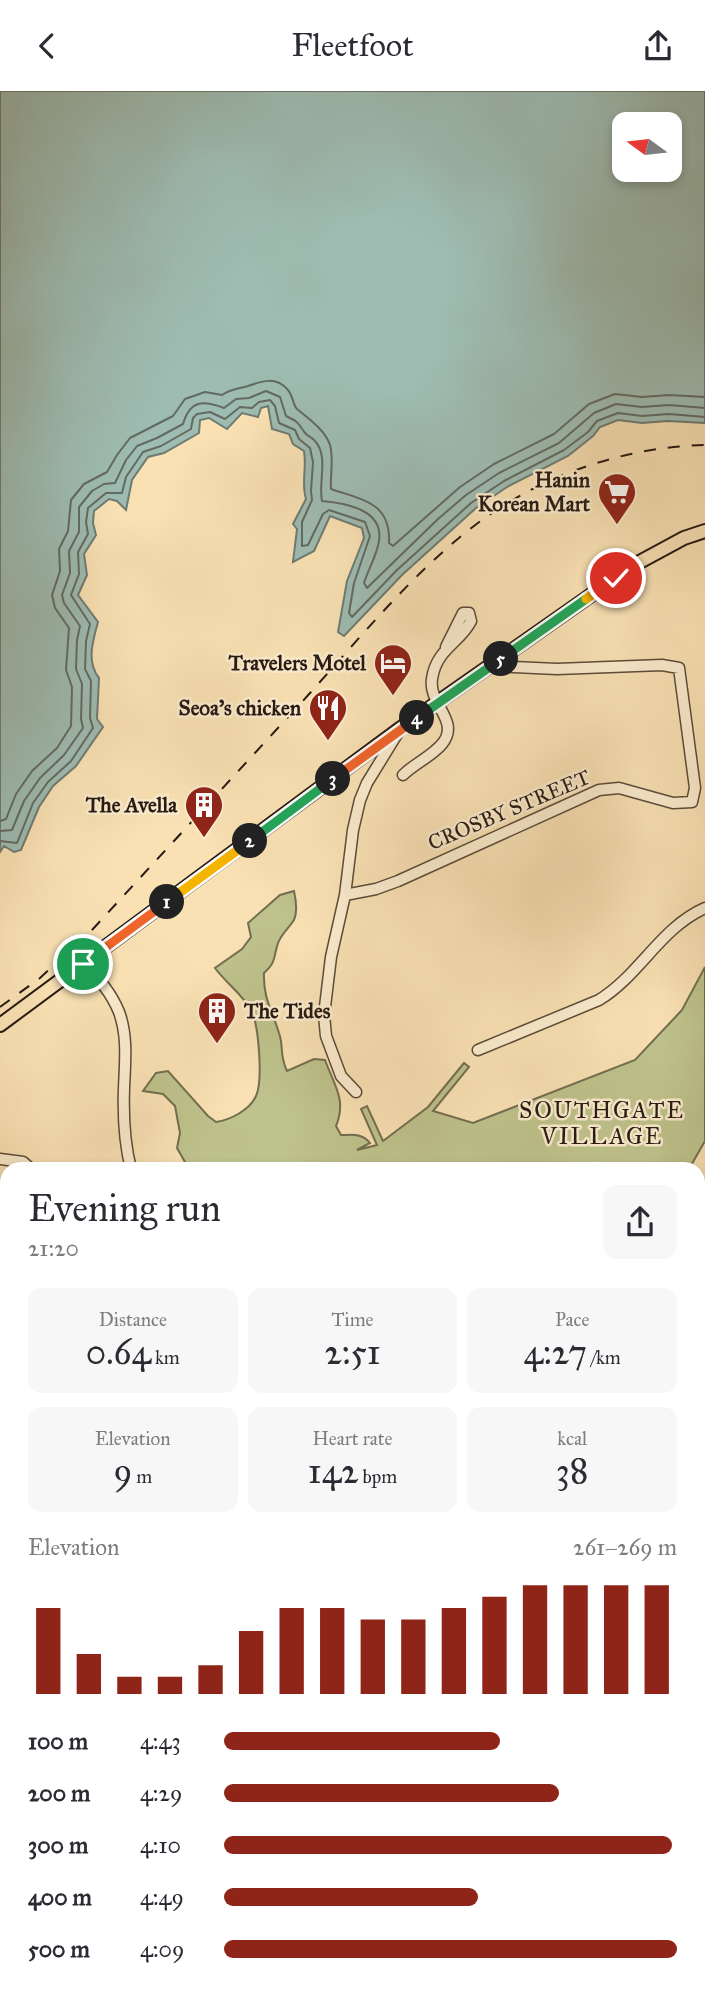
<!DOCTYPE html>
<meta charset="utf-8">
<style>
:root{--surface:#fff;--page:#f7f7f7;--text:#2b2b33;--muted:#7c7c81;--accent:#8f2418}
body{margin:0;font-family:"IM FELL Great Primer",serif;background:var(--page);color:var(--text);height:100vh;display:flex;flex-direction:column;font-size:26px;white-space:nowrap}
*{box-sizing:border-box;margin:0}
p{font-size:23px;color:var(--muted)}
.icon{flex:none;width:38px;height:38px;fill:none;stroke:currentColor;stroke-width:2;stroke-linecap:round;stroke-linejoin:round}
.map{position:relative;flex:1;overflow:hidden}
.panel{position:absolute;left:0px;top:1071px;width:705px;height:831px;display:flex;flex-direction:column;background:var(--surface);border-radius:21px 21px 0 0;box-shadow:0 4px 10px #0003}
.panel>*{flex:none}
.needle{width:46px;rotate:285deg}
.buttons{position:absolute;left:612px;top:21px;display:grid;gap:14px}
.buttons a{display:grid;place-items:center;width:70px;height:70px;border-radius:14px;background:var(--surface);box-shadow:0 4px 10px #0003;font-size:35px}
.pin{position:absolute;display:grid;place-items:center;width:60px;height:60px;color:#fff;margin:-30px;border:4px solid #fff;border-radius:50%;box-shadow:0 2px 7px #0007}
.km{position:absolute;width:35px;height:35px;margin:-18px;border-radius:50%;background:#222;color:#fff;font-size:19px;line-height:35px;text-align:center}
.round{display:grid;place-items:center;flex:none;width:74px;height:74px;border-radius:14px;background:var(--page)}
.headline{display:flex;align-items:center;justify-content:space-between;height:119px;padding:0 28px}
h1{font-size:38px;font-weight:600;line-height:52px}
.metrics{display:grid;grid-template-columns:repeat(3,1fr);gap:10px;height:119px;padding:7px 28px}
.metrics div{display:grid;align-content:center;border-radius:14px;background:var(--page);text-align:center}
.metrics b{font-size:35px;font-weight:600}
.metrics small{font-size:19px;font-weight:400}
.metrics p{font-size:19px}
.chart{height:196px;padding:14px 28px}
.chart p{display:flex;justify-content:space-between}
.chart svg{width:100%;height:126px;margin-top:7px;stroke:var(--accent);stroke-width:6}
ul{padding:0 28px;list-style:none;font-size:23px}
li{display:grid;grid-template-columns:112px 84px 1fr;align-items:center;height:52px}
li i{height:18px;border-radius:9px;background:var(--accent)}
header{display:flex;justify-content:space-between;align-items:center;height:91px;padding:0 28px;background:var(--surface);font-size:32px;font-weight:600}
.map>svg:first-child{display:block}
</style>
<header><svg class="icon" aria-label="back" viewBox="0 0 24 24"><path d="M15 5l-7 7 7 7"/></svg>Fleetfoot<svg class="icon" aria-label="share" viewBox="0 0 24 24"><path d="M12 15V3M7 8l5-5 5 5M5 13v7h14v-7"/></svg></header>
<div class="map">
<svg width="705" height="1901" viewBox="0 0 705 1901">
<rect width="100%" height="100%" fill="#f9e1b4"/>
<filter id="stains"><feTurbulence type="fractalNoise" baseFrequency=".00286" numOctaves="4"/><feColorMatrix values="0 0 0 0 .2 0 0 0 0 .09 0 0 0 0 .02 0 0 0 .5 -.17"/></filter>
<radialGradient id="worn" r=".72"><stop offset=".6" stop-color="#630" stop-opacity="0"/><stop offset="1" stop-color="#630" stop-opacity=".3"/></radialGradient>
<path fill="#bec28c" stroke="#726e4f" stroke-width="2" d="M294 800C296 809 298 820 294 829 289 837 282 842 278 852 273 867 277 870 264 882 263 907 272 919 279 942 284 956 279 963 287 980L314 968 325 969C334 994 347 1009 336 1035L341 1044C353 1044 362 1042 370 1052L357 1059 377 1054 361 1018 367 1015 383 1050 428 1016 464 972 469 976 433 1020 473 1032 635 969 682 919 705 876V1050L689 1078H189L177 1057 180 1042 175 1015 163 1003 143 1000 156 982 168 980 208 1025 216 1031C230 1029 250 1019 256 1005 263 990 259 934 251 919 242 903 226 892 215 877L242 858 251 846 248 832 280 804Z"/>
<path fill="#9ebcb2" stroke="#6e7b72" stroke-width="2" fill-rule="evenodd" d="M0 0H705V332L668 330 642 332 618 329 600 336 593 345 568 365 507 396 476 417 402 484 344 545 338 541 347 490 364 447 362 437 330 425 314 460 293 471 297 438 293 433 306 408C301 393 307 376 304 360L293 353 289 343 272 338 268 315 261 317 258 326 242 322 227 338 209 327 200 329 199 342 164 362 148 366 132 389 126 419 117 410 109 408 94 420 93 432 96 444 84 463 87 484 78 504 98 531C93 549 86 571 99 587L97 628 103 636 76 675 53 695 39 716 21 759 14 761 4 755 0 761ZM625 33H670V79H625Z"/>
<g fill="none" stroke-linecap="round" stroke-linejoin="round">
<path stroke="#626a62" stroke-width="2" d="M0 730 6 728 16 703 32 680 57 657 71 635 72 596 66 579 69 537 55 517 52 504 60 480 59 458 68 440 71 409 84 393 107 381 117 364 130 347 173 325 185 308 205 301 222 304C231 298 238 298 248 295 262 290 276 285 288 299 293 305 293 314 297 318 309 328 325 339 330 354 334 369 330 383 331 398 362 409 391 411 389 452L393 455 460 396 494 373 554 343 589 313 615 303 642 306 669 304 705 306
M0 740 12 739 24 710 40 687 64 664 83 637 81 628 82 593 76 578 77 549 80 535 64 512 62 504 70 482 69 460 79 441V416L92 400 104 393 115 392 126 369 137 355 157 347 183 333C190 309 203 309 224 317L236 308 249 307 266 300 280 306 286 325C301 332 297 332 306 343 309 346 313 347 315 350 329 365 318 392 322 410 344 412 384 418 379 450 377 464 368 479 364 492L367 497 438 428 466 404 499 382 559 352 594 322 616 313 642 316 669 314 705 317
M0 750 17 752 33 712 48 691 71 670 93 637 90 627 91 590 85 578 86 550 90 533 71 504 79 483 78 461 88 443 86 431 88 417 106 402H122L126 386 143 361 161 355 191 338 193 327 197 323 210 321 225 328 240 316 252 317 259 311 270 309 275 315 279 332 295 339 299 348 310 357 313 371 311 400 312 409 302 431V455L308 454 323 423 329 419 365 431 370 445 354 492 349 522 352 526 397 479 471 412 504 390 564 359 588 341 597 330 618 322 642 325 669 323 705 326"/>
<defs>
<path id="minor" d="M403 684C415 672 431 666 442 653 461 630 428 613 432 588 436 558 460 552 471 530L469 522H463L446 556
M345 804 376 798 398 790 599 699 619 697 673 712 692 711 695 697 679 577 662 574 557 578 491 575
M84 873C98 887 111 901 119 921 128 945 125 972 124 997 123 1025 124 1051 131 1078
M478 959 599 909C640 884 660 837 705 817
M356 1001 341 985 326 945 324 924 331 866 345 804 353 739 360 709 367 692 399 640
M0 1068 23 1071 31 1078
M698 1156 705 1155
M0 1342 7 1363
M0 1374 7 1395
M0 1464 7 1456
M698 1489 705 1492
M698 1593 705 1592
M0 1646 7 1644
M698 1695 705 1693
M0 1729 7 1727
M0 1815 7 1813
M0 1830 7 1827
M698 1833 705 1836
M0 1881 7 1888
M44 1895 45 1901
M162 1895 166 1901
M311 1895V1901
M118 1899 130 1895
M514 1901 516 1895
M667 1901 670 1895"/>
<path id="major" d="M0 934 401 637 634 474 684 447 705 440"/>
</defs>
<use href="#minor" stroke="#5b4b3a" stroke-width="13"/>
<use href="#major" stroke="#261912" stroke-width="16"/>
<use href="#minor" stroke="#fbecce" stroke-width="10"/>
<use href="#major" stroke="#f9e1b4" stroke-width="12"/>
<path stroke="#261912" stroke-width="2" stroke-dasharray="12 12" stroke-linecap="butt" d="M0 916 40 887 92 839C162 763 231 688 300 613 356 552 409 485 474 435 539 385 623 356 705 354"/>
</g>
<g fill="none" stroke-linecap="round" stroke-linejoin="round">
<defs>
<path id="split-1" d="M83 873 167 811"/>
<path id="split-2" d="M167 811 250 750"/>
<path id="split-3" d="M250 750 333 688"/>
<path id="split-4" d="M333 688 417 627"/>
<path id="split-5" d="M417 627 501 568"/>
<path id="split-6" d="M501 568 586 508"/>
<path id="split-7" d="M586 508 616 487"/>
</defs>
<use href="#split-1" stroke="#fff" stroke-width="14"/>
<use href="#split-2" stroke="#fff" stroke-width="14"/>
<use href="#split-3" stroke="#fff" stroke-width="14"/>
<use href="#split-4" stroke="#fff" stroke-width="14"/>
<use href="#split-5" stroke="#fff" stroke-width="14"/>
<use href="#split-6" stroke="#fff" stroke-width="14"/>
<use href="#split-7" stroke="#fff" stroke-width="14"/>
<use href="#split-1" stroke="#f0652b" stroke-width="9"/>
<use href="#split-2" stroke="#f5b400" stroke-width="9"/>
<use href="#split-3" stroke="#22a559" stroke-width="9"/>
<use href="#split-4" stroke="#f0652b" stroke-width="9"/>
<use href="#split-5" stroke="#22a559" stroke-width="9"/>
<use href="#split-6" stroke="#22a559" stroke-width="9"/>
<use href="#split-7" stroke="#f5b400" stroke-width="9"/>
</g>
<defs>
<symbol id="supermarket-pin" viewBox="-11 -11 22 30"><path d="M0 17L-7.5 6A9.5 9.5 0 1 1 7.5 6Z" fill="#8f2418" stroke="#fbecce"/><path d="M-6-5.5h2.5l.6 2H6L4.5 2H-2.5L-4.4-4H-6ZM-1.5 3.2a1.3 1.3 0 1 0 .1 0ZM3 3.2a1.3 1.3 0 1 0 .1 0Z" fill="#fff"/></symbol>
<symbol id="hotel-pin" viewBox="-11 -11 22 30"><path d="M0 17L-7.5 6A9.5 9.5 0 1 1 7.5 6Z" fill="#8f2418" stroke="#fbecce"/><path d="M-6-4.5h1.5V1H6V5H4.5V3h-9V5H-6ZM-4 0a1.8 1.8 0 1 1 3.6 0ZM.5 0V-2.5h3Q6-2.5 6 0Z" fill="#fff"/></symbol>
<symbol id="restaurant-pin" viewBox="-11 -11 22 30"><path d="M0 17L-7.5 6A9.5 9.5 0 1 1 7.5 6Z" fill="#8f2418" stroke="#fbecce"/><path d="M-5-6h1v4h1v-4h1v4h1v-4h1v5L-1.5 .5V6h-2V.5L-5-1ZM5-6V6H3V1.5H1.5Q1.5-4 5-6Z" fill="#fff"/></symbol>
<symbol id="building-pin" viewBox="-11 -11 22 30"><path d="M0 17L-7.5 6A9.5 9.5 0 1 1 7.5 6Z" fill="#8f2418" stroke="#fbecce"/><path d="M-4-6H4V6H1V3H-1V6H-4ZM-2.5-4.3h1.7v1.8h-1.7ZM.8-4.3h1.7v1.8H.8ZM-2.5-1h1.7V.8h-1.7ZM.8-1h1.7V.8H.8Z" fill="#fff"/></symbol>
</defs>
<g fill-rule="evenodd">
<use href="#supermarket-pin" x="595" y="379" width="44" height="60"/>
<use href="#hotel-pin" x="371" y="550" width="44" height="60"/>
<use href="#restaurant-pin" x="306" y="595" width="44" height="60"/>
<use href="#building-pin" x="182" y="692" width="44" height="60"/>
<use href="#building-pin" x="195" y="898" width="44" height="60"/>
</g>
<g text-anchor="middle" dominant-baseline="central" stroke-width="5" stroke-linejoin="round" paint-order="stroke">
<g font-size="21" font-weight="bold" fill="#261912" stroke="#fbecce" text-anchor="end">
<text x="590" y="389">Hanin<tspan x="590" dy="24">Korean Mart</tspan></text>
<text x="366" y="572">Travelers Motel</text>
<text x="301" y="617">Seoa’s chicken</text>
<text x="177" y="714">The Avella</text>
<text x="244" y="920" text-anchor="start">The Tides</text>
</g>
<g font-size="21" fill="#261912" stroke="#fbecce">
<text transform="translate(509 719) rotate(-23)">CROSBY STREET</text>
</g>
<g font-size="23" letter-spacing="2" fill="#261912" stroke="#fbecce">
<text x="602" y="1019">SOUTHGATE<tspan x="602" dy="26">VILLAGE</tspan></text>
</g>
</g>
<rect width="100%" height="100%" filter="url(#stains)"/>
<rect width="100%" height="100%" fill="url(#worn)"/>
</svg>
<div class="buttons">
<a><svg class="needle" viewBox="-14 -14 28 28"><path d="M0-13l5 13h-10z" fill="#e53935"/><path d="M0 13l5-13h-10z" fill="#7c7c81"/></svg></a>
</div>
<div class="pin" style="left:83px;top:873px;background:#1e9e55"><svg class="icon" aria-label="arrive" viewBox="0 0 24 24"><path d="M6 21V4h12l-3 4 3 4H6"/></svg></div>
<div class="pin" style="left:616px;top:487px;background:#d93025"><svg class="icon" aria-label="check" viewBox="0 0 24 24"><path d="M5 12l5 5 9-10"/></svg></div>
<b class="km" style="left:167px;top:811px">1</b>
<b class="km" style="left:250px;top:750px">2</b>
<b class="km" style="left:333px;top:688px">3</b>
<b class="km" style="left:417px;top:627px">4</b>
<b class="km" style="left:501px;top:568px">5</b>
<section class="panel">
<div class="headline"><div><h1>Evening run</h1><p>21:20</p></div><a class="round"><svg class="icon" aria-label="share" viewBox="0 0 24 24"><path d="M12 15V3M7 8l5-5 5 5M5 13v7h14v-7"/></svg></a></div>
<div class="metrics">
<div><p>Distance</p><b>0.64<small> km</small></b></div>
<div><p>Time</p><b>2:51</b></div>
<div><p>Pace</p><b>4:27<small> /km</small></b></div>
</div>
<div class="metrics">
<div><p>Elevation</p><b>9<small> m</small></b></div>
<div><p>Heart rate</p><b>142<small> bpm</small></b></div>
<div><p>kcal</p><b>38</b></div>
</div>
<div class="chart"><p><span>Elevation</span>261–269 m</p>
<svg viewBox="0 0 160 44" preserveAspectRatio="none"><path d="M5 44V14M15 44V30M25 44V38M35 44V38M45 44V34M55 44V22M65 44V14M75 44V14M85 44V18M95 44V18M105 44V14M115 44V10M125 44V6M135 44V6M145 44V6M155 44V6"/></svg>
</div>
<ul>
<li><b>100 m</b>4:43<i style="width:61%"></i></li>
<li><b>200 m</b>4:29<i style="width:74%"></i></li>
<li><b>300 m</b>4:10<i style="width:99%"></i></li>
<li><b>400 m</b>4:49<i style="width:56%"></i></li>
<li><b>500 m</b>4:09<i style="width:100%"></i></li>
</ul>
</section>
</div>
